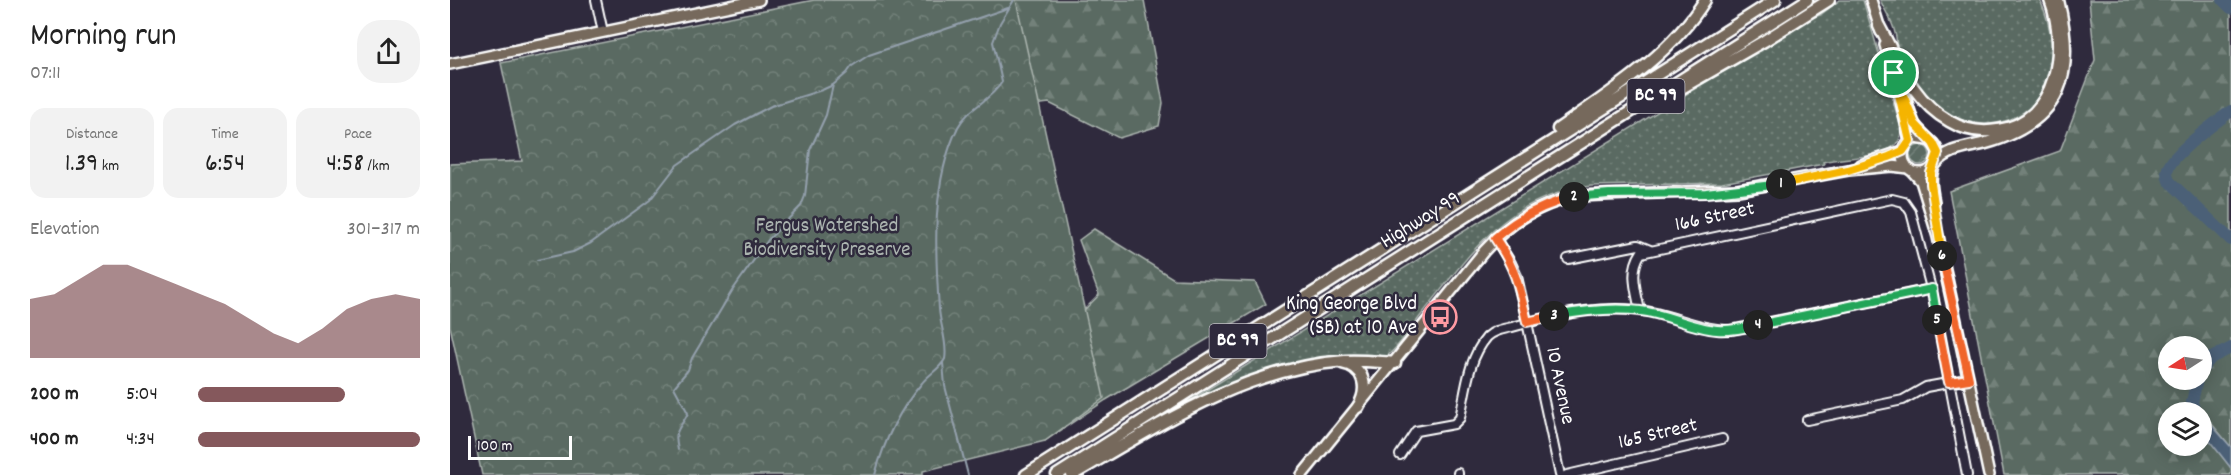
<!DOCTYPE html>
<meta charset="utf-8">
<style>
:root{--surface:#fff;--page:#f2f2f2;--text:#222;--muted:#767676;--accent:#85585c}
body{margin:0;font-family:Dekko,sans-serif;background:var(--page);color:var(--text);height:100vh;display:flex;flex-direction:column;font-size:22px;white-space:nowrap}
*{box-sizing:border-box;margin:0}
p{font-size:20px;color:var(--muted)}
.icon{flex:none;width:33px;height:33px;fill:none;stroke:currentColor;stroke-width:2;stroke-linecap:round;stroke-linejoin:round}
.map{position:relative;flex:1;overflow:hidden}
.drawer{display:flex;flex-direction:column;background:var(--surface);width:450px}
.drawer>*{flex:none}
.needle{width:39px;rotate:258deg}
.buttons{position:absolute;left:1708px;top:336px;display:grid;gap:12px}
.buttons a{display:grid;place-items:center;width:54px;height:54px;border-radius:50%;background:var(--surface);box-shadow:0 3px 15px #0003;font-size:30px}
.scale{position:absolute;left:18px;bottom:15px;width:104px;box-sizing:border-box;padding-left:6px;border:3px solid #fff;border-top:0;font-size:16px;line-height:21px;white-space:nowrap;color:#fff;-webkit-text-stroke:4px #2f2a3d;paint-order:stroke}
.pin{position:absolute;display:grid;place-items:center;width:51px;height:51px;color:#fff;margin:-26px;border:3px solid #fff;border-radius:50%;box-shadow:0 2px 6px #0007}
.km{position:absolute;width:30px;height:30px;margin:-15px;border-radius:50%;background:#222;color:#fff;font-size:16px;line-height:30px;text-align:center}
.round{display:grid;place-items:center;flex:none;width:63px;height:63px;border-radius:24px;background:var(--page)}
.summary{display:flex;align-items:center;justify-content:space-between;height:102px;padding:0 30px}
h1{font-size:33px;font-weight:600;line-height:45px}
.stats{display:grid;grid-template-columns:repeat(3,1fr);gap:9px;height:102px;padding:6px 30px}
.stats div{display:grid;align-content:center;border-radius:15px;background:var(--page);text-align:center}
.stats b{font-size:26px;font-weight:600}
.stats small{font-size:16px;font-weight:400}
.stats p{font-size:16px}
.chart{height:168px;padding:12px 30px}
.chart p{display:flex;justify-content:space-between}
.chart svg{width:100%;height:108px;margin-top:6px;fill:var(--accent);opacity:.7}
ul{padding:0 30px;list-style:none;font-size:20px}
li{display:grid;grid-template-columns:96px 72px 1fr;align-items:center;height:45px}
li i{height:15px;border-radius:8px;background:var(--accent)}
main{display:flex;flex:1;min-height:0}
.map>svg:first-child{display:block}
</style>
<main>
<section class="drawer">
<div class="summary"><div><h1>Morning run</h1><p>07:11</p></div><a class="round"><svg class="icon" aria-label="share" viewBox="0 0 24 24"><path d="M12 15V3M7 8l5-5 5 5M5 13v7h14v-7"/></svg></a></div>
<div class="stats">
<div><p>Distance</p><b>1.39<small> km</small></b></div>
<div><p>Time</p><b>6:54</b></div>
<div><p>Pace</p><b>4:58<small> /km</small></b></div>
</div>
<div class="chart"><p><span>Elevation</span>301–317 m</p>
<svg viewBox="0 0 160 44" preserveAspectRatio="none"><path d="M0 44V20L10 18L20 12L30 6L40 6L50 10L60 14L70 18L80 22L90 28L100 34L110 38L120 32L130 24L140 20L150 18L160 20V44z"/></svg>
</div>
<ul>
<li><b>200 m</b>5:04<i style="width:66%"></i></li>
<li><b>400 m</b>4:34<i style="width:100%"></i></li>
</ul>
</section>
<div class="map">
<svg width="1781" height="475" viewBox="0 0 1781 475">
<defs>
<pattern id="grass-dots" width="8" height="8" patternUnits="userSpaceOnUse" patternTransform="scale(1.5)"><rect width="8" height="8" fill="#5a6b62"/><path d="M2 2h.1M6 6h.1" fill="none" stroke="#73817a" stroke-width="1.8" stroke-linecap="round"/></pattern>
<pattern id="forest-firs" width="22" height="20" patternUnits="userSpaceOnUse" patternTransform="scale(1.5)"><rect width="22" height="20" fill="#5a6b62"/><path d="M5 1l3.5 6h-7zM16 11l3.5 6h-7z" fill="#73817a"/></pattern>
<pattern id="park-crowns" width="20" height="18" patternUnits="userSpaceOnUse" patternTransform="scale(1.5)"><rect width="20" height="18" fill="#5a6b62"/><path d="M2 6a3 3 0 1 1 6 0M12 15a3 3 0 1 1 6 0" fill="none" stroke="#73817a"/></pattern>
<pattern id="garden-furrows" width="10" height="10" patternUnits="userSpaceOnUse" patternTransform="scale(1.5)"><rect width="10" height="10" fill="#5a6b62"/><path d="M-1 1l2-2M0 10L10 0M9 11l2-2" fill="none" stroke="#73817a"/></pattern>
</defs>
<rect width="100%" height="100%" fill="#2f2a3d"/>
<filter id="ink" filterUnits="userSpaceOnUse"><feTurbulence type="fractalNoise" baseFrequency=".0167" numOctaves="2"/><feDisplacementMap in="SourceGraphic" scale="12" xChannelSelector="R" yChannelSelector="G"/><feConvolveMatrix kernelMatrix="1 2 1 2 8 2 1 2 1" color-interpolation-filters="sRGB"/></filter>
<g filter="url(#ink)">
<path fill="url(#grass-dots)" stroke="#acb5b0" stroke-width="1.5" d="M1390 0H1413L1451 128C1451 133 1451 138 1448 142 1435 160 1392 156 1373 162L1374 164 1272 183 1141 186C1055 197 1023 251 972 314 961 328 951 345 937 356L893 355 866 359 826 369 770 387 708 420 1358 19 1370 15Z
M1430 0H1590C1602 27 1608 62 1594 89 1573 129 1521 134 1488 107 1470 92 1454 69 1447 47 1446 43 1447 38 1445 33 1443 22 1435 11 1430 0Z"/>
<path fill="url(#forest-firs)" stroke="#acb5b0" stroke-width="1.5" fill-rule="evenodd" d="M382 0H694L713 103 709 126 669 138 599 103 576 106 617 327 649 295 629 240 644 229 724 279 805 282 816 304 656 400 595 441Z
M1639 0H1781V447L1752 412H1719V446H1752V431L1781 468V475H1554L1499 191 1610 151 1645 60ZM1719 346H1752V380H1719Z"/>
<path fill="url(#park-crowns)" stroke="#acb5b0" stroke-width="1.5" d="M364 0H566L654 398 595 441 473 471V475H32L0 326V164L72 161 51 63Z"/>
<path fill="url(#garden-furrows)" stroke="#acb5b0" stroke-width="1.5" d="M1460 155a10 10 0 1 1 20 0a10 10 0 1 1-20 0Z"/>
<path fill="#4c6177" stroke="#94a0ad" stroke-width="1.5" d="M1752 414 1781 447V468L1752 431Z"/>
<g fill="none" stroke-linecap="round" stroke-linejoin="round">
<path stroke="#94a0ad" stroke-width="2" d="M87 260 123 252 141 243 200 200 227 165 285 125 321 106 372 90 383 85 397 73 402 66 419 55 558 8
M493 363 495 386 518 475
M228 450C223 428 230 430 238 413L224 387 238 370 242 358 282 291 318 240 351 206 355 196 360 150 376 115 383 85
M425 475C434 441 449 410 472 383 479 374 490 369 495 359 498 343 490 325 489 309 485 250 481 182 508 127 518 108 540 101 552 82L543 42 550 23 564 0"/>
<path stroke="#4c6177" stroke-width="12" d="M1773 0 1781 8
M1781 111C1767 122 1719 155 1717 172 1717 176 1718 178 1719 181L1781 240
M1752 369 1761 358 1781 348
M1745 412 1742 402 1747 380"/>
<defs>
<path id="minor" d="M146 0 153 32
M1045 238 1061 263 1067 276 1110 475
M1118 259 1188 245 1200 250
M1190 311C1186 290 1179 271 1191 253L1442 199 1454 202 1461 212 1483 296 1517 475
M1357 420 1453 400 1476 387 1519 379
M950 455 966 431 1004 424 1010 418C1016 390 1018 359 1037 337 1045 329 1056 329 1066 326 1110 313 1160 303 1206 313 1231 319 1254 330 1281 330L1482 289
M1008 473V475
M1117 475 1272 439"/>
<path id="major" d="M1421 0 1431 32
M1435 45 1445 78
M0 64 309 0
M1444 73C1449 83 1454 93 1457 103 1460 111 1462 122 1467 129 1474 137 1486 142 1488 153 1488 161 1484 169 1476 172 1455 179 1443 150 1464 138L1479 140
M1450 97 1460 141
M1411 165 1453 151
M1484 167C1479 178 1482 190 1484 202
M1461 170 1471 181 1488 237 1539 475
M852 475 1034 251C1060 222 1088 205 1126 196L1288 190 1398 170 1442 166 1458 168"/>
<path id="highway" d="M1429 26C1448 61 1463 101 1499 121 1514 130 1531 133 1548 130 1608 121 1618 47 1600 0
M1216 97 1314 41 1379 0
M1108 129C1161 92 1220 56 1255 0
M1486 163C1499 148 1518 148 1536 143 1613 121 1626 73 1608 0
M892 363C915 367 919 389 908 407
M576 475 1325 0
M607 475 1357 0
M622 475C707 426 794 368 895 361 911 360 928 362 945 363"/>
</defs>
<use href="#minor" stroke="#fff" stroke-width="12"/>
<use href="#major" stroke="#fff" stroke-width="14"/>
<use href="#highway" stroke="#fff" stroke-width="15"/>
<use href="#minor" stroke="#2f2a3d" stroke-width="8"/>
<use href="#major" stroke="#76695c" stroke-width="9"/>
<use href="#highway" stroke="#76695c" stroke-width="10"/>
</g>
</g>
<g fill="none" stroke-linecap="round" stroke-linejoin="round" filter="url(#ink)">
<defs>
<path id="split-1" d="M1331 184 1398 170 1439 157 1453 151 1460 141 1444 73"/>
<path id="split-2" d="M1124 197 1159 194 1256 193 1331 184"/>
<path id="split-3" d="M1104 316 1077 322C1069 286 1066 269 1045 238 1069 217 1093 204 1124 197"/>
<path id="split-4" d="M1104 316C1132 311 1163 307 1191 311 1217 314 1241 328 1267 330 1281 331 1295 328 1308 325"/>
<path id="split-5" d="M1308 325 1482 289 1487 320"/>
<path id="split-6" d="M1487 320 1499 382 1519 379 1492 256"/>
<path id="split-7" d="M1444 73 1465 124 1483 143 1488 153 1481 173V184L1492 256"/>
</defs>
<use href="#split-1" stroke="#fff" stroke-width="12"/>
<use href="#split-2" stroke="#fff" stroke-width="12"/>
<use href="#split-3" stroke="#fff" stroke-width="12"/>
<use href="#split-4" stroke="#fff" stroke-width="12"/>
<use href="#split-5" stroke="#fff" stroke-width="12"/>
<use href="#split-6" stroke="#fff" stroke-width="12"/>
<use href="#split-7" stroke="#fff" stroke-width="12"/>
<use href="#split-1" stroke="#f5b400" stroke-width="8"/>
<use href="#split-2" stroke="#22a559" stroke-width="8"/>
<use href="#split-3" stroke="#f0652b" stroke-width="8"/>
<use href="#split-4" stroke="#22a559" stroke-width="8"/>
<use href="#split-5" stroke="#22a559" stroke-width="8"/>
<use href="#split-6" stroke="#f0652b" stroke-width="8"/>
<use href="#split-7" stroke="#f5b400" stroke-width="8"/>
</g>
<defs>
<symbol id="bus-ring" viewBox="-11 -11 22 22"><circle r="9.5" fill="#2f2a3d" stroke="#ff9aa2" stroke-width="1.5"/><path d="M-5-6H5V4H4V6H2V4H-2V6H-4V4H-5ZM-3.5-4V0h7V-4ZM-3.5 1.2v1.5H-2V1.2ZM2 1.2v1.5H3.5V1.2Z" fill="#ff9aa2"/></symbol>
</defs>
<g fill-rule="evenodd">
<use href="#bus-ring" x="971" y="298" width="38" height="38"/>
</g>
<g text-anchor="middle" dominant-baseline="central" stroke-width="5" stroke-linejoin="round" paint-order="stroke">
<g fill="#2f2a3d" stroke="#c1bfc5" stroke-width="1.5">
<rect x="1177.5" y="79" width="57" height="34" rx="4.5"/>
<rect x="759.5" y="324" width="57" height="34" rx="4.5"/>
</g>
<g font-size="20" font-weight="bold" fill="#fff">
<text x="1206" y="96">BC 99</text>
<text x="788" y="341">BC 99</text>
</g>
<g font-size="21" fill="#fff" stroke="#2f2a3d">
<text transform="translate(1265 218) rotate(-12)">166 Street</text>
<text transform="translate(971 221) rotate(-32)">Highway 99</text>
<text transform="translate(1109 386) rotate(78)">10 Avenue</text>
<text transform="translate(1208 435) rotate(-13)">165 Street</text>
</g>
<g font-size="21" fill="#acb5b0" stroke="#2f2a3d">
<text x="377" y="227">Fergus Watershed<tspan x="377" dy="24">Biodiversity Preserve</tspan></text>
</g>
<g font-size="21" fill="#fff" stroke="#2f2a3d" text-anchor="end">
<text x="967" y="305">King George Blvd<tspan x="967" dy="24">(SB) at 10 Ave</tspan></text>
</g>
</g>
</svg>
<div class="buttons">
<a><svg class="needle" viewBox="-14 -14 28 28"><path d="M0-13l5 13h-10z" fill="#e53935"/><path d="M0 13l5-13h-10z" fill="#767676"/></svg></a>
<a><svg class="icon" aria-label="layers" viewBox="0 0 24 24"><path d="M12 4l9 5-9 5-9-5zM3 14l9 5 9-5"/></svg></a>
</div>
<div class="scale">100 m</div>
<div class="pin" style="left:1444px;top:73px;background:#1e9e55"><svg class="icon" aria-label="arrive" viewBox="0 0 24 24"><path d="M6 21V4h12l-3 4 3 4H6"/></svg></div>
<b class="km" style="left:1331px;top:184px">1</b>
<b class="km" style="left:1124px;top:197px">2</b>
<b class="km" style="left:1104px;top:316px">3</b>
<b class="km" style="left:1308px;top:325px">4</b>
<b class="km" style="left:1487px;top:320px">5</b>
<b class="km" style="left:1492px;top:256px">6</b>
</div>
</main>
